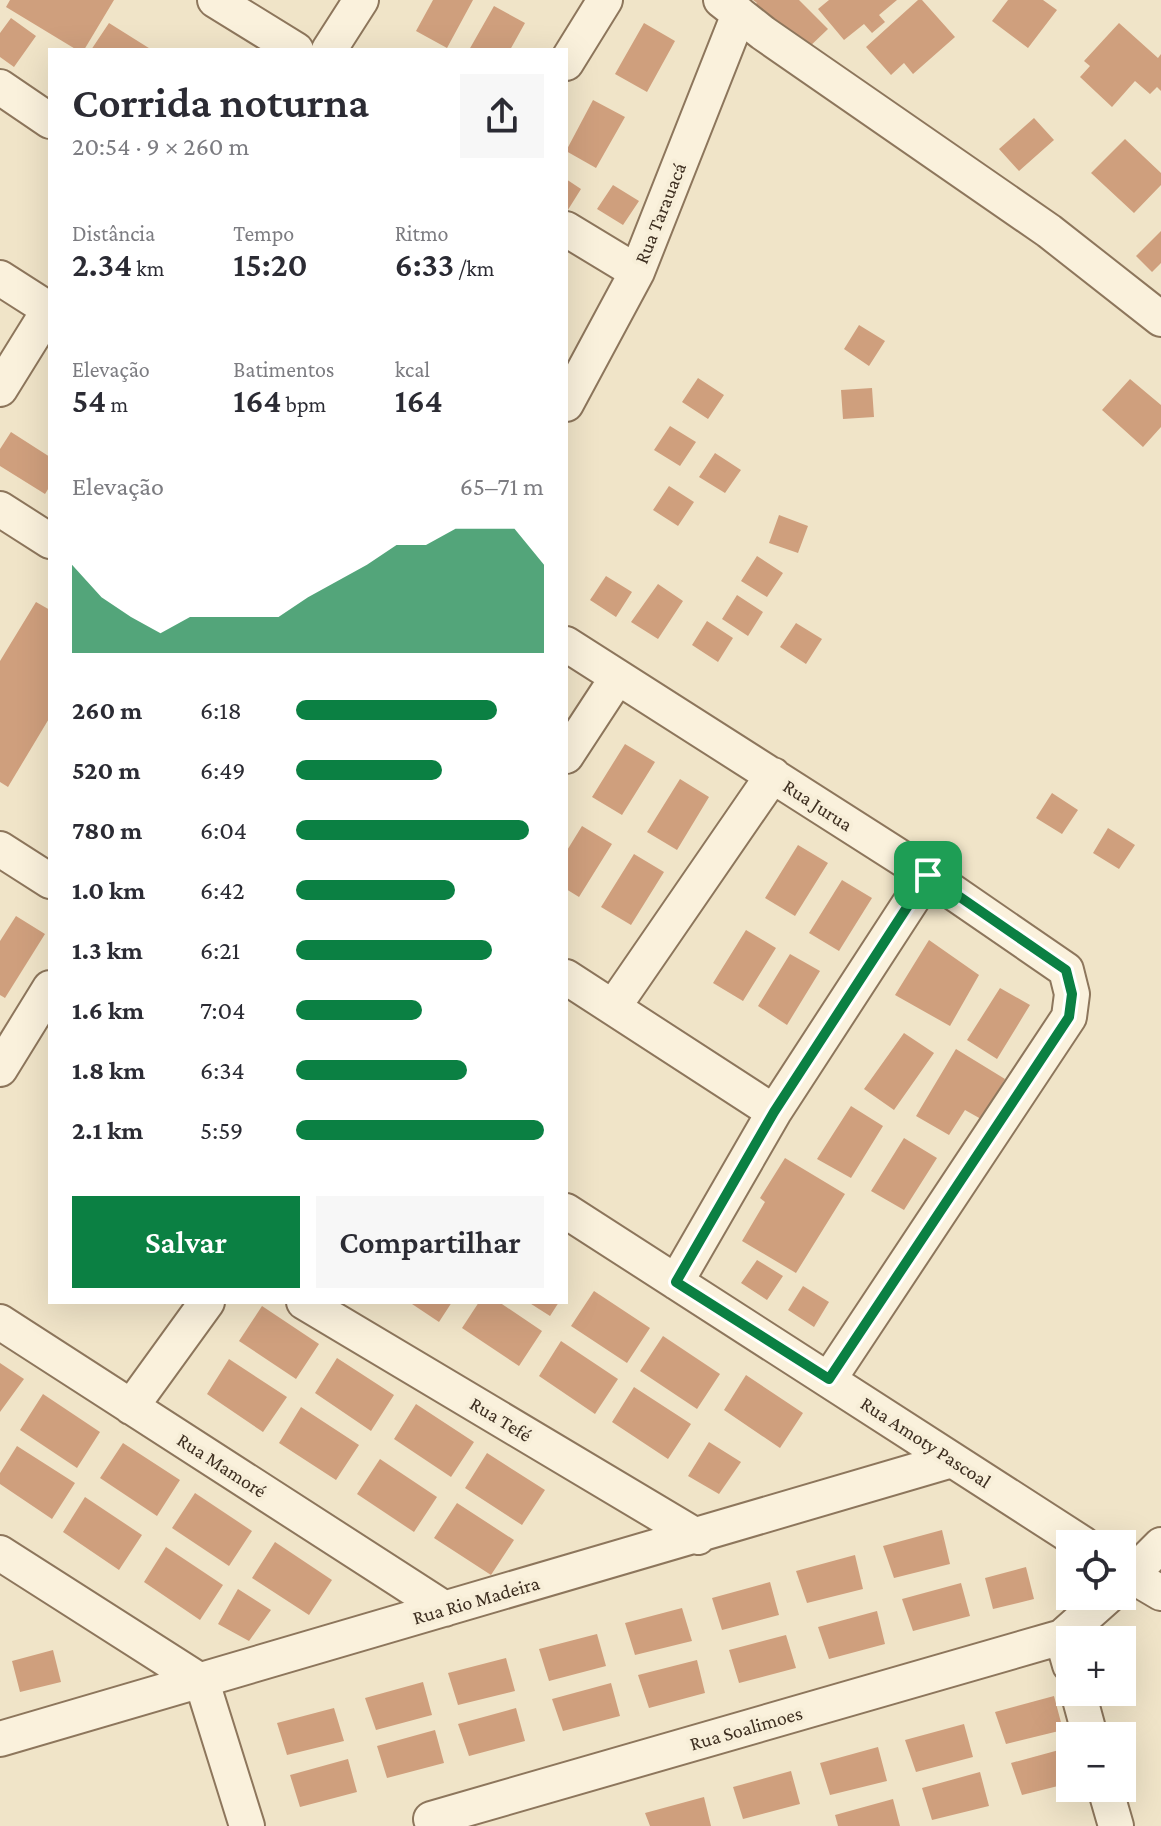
<!DOCTYPE html>
<html lang="pt">
<meta charset="utf-8">
<style>
:root{--surface:#fff;--page:#f7f7f7;--text:#2b2b33;--muted:#7c7c81;--accent:#0b8043}
body{margin:0;font-family:"Crimson Pro",serif;background:var(--page);color:var(--text);height:100vh;display:flex;flex-direction:column;font-size:30px;white-space:nowrap}
*{box-sizing:border-box;margin:0}
p{font-size:26px;color:var(--muted)}
.icon{flex:none;width:44px;height:44px;fill:none;stroke:currentColor;stroke-width:2;stroke-linecap:round;stroke-linejoin:round}
.map{position:relative;flex:1;overflow:hidden}
.side{position:absolute;left:48px;top:48px;width:520px;height:1256px;display:flex;flex-direction:column;background:var(--surface);border-radius:0px;box-shadow:0 8px 32px #0002}
.side>*{flex:none}
.buttons{position:absolute;left:1056px;top:1530px;display:grid;gap:16px}
.buttons a{display:grid;place-items:center;width:80px;height:80px;border-radius:0px;background:var(--surface);box-shadow:0 8px 32px #0002;font-size:40px}
.pin{position:absolute;display:grid;place-items:center;width:68px;height:68px;color:#fff;margin:-34px;border-radius:16px;box-shadow:0 4px 12px #0006}
.round{display:grid;place-items:center;flex:none;width:84px;height:84px;border-radius:0px;background:var(--page)}
.head{display:flex;align-items:center;justify-content:space-between;height:136px;padding:0 24px}
h1{font-size:44px;font-weight:600;line-height:60px}
.metrics{display:grid;grid-template-columns:repeat(3,1fr);gap:12px;height:136px;padding:8px 24px}
.metrics div{display:grid;align-content:center}
.metrics b{font-size:34px;font-weight:600}
.metrics small{font-size:22px;font-weight:400}
.metrics p{font-size:22px}
.chart{height:224px;padding:16px 24px}
.chart p{display:flex;justify-content:space-between}
.chart svg{width:100%;height:144px;margin-top:8px;fill:var(--accent);opacity:.7}
.primary-button{display:flex;gap:16px;margin-top:auto;padding:16px 24px}
.primary-button a{flex:1;height:92px;border-radius:0px;background:var(--accent);color:#fff;font-size:32px;font-weight:600;line-height:92px;text-align:center}
.primary-button a+a{background:var(--page);color:var(--text)}
ul{padding:0 24px;list-style:none;font-size:26px}
li{display:grid;grid-template-columns:128px 96px 1fr;align-items:center;height:60px}
li i{height:20px;border-radius:10px;background:var(--accent)}
.map>svg:first-child{display:block}
</style>
<div class="map">
<svg width="1161" height="1826" viewBox="0 0 1161 1826">
<rect width="100%" height="100%" fill="#f0e4c8"/>
<path fill="#cf9f7d" d="M10 0H114L84 50H77L6 7Z
M433 0H473L447 48 416 31Z
M753 0H799L828 29 806 50 750 9 757 3Z
M829 0H897L879 15 885 22 872 33 864 24 844 40 818 9Z
M918 0H922L955 37 913 74 904 63 891 75 866 47Z
M1008 0H1043L1057 10 1028 48 992 21Z
M494 6 525 23 510 50H469Z
M11 18 36 36 14 67 0 57V33Z
M109 23 152 50H91Z
M644 23 675 41 647 92 615 74Z
M1119 23 1158 58 1161 54V91L1157 87 1150 94 1135 81 1112 107 1080 77 1090 66 1084 61Z
M593 100 625 117 596 168 566 151Z
M1034 118 1054 140 1019 171 999 149Z
M1125 139 1161 173V185L1134 213 1091 173Z
M566 179 581 189 566 213Z
M613 185 639 201 623 225 597 209Z
M1161 231V263L1152 272 1136 256Z
M859 325 885 341 869 366 844 349Z
M698 378 724 395 708 419 682 402Z
M1130 379 1161 405V427L1143 447 1102 410Z
M872 388 874 417 843 419 841 390Z
M670 426 696 442 680 466 654 450Z
M11 432 50 457V486L45 494 0 466V449Z
M715 453 741 470 725 493 699 477Z
M669 486 694 502 678 526 653 510Z
M779 515 808 526 798 553 769 543Z
M757 556 783 573 767 597 741 581Z
M606 576 632 592 616 617 590 600Z
M658 584 683 601 658 639 631 622Z
M737 595 763 612 748 636 722 619Z
M36 602 50 610V717L8 787 0 782V661Z
M707 621 733 638 718 662 692 645Z
M796 623 822 639 806 664 780 647Z
M625 744 655 762 622 815 592 797Z
M680 779 709 797 677 850 647 832Z
M1052 793 1078 810 1062 834 1036 818Z
M582 826 612 844 579 897 566 889V852Z
M1108 828 1135 845 1119 869 1093 853Z
M798 845 828 863 795 916 765 898Z
M634 854 664 872 631 925 601 907Z
M842 880 872 898 839 951 809 933Z
M16 916 45 934 5 998 0 995V941Z
M746 930 776 948 743 1001 713 983Z
M929 940 979 975 950 1026 895 995Z
M790 954 820 971 787 1025 758 1006Z
M1000 988 1030 1005 997 1059 967 1040Z
M904 1033 934 1053 894 1110 864 1089Z
M956 1049 1005 1079 981 1119 965 1110 949 1135 916 1116Z
M851 1106 883 1126 851 1178 817 1159Z
M904 1138 937 1158 904 1210 871 1191Z
M785 1158 845 1194 796 1273 742 1241 765 1202 760 1198Z
M757 1260 783 1276 767 1300 741 1283Z
M803 1286 829 1302 814 1327 788 1310Z
M594 1291 650 1328 627 1363 571 1326Z
M409 1302H452L439 1322Z
M479 1302H499L542 1331 519 1366 462 1328Z
M528 1302H559L550 1316Z
M262 1306 319 1344 296 1379 239 1341Z
M663 1336 720 1374 697 1409 640 1371Z
M561 1341 618 1379 595 1414 539 1376Z
M337 1358 394 1395 371 1431 315 1393Z
M229 1359 287 1397 263 1432 207 1394Z
M0 1363 24 1379 0 1412Z
M746 1375 803 1413 780 1448 724 1410Z
M634 1387 691 1424 668 1459 612 1422Z
M43 1394 100 1432 77 1468 20 1430Z
M416 1404 474 1442 451 1477 394 1439Z
M301 1407 359 1445 336 1480 279 1443Z
M709 1442 741 1462 719 1494 688 1476Z
M123 1443 180 1480 157 1516 100 1478Z
M17 1446 75 1483 52 1519 0 1484V1473Z
M487 1453 545 1490 522 1525 465 1488Z
M380 1459 437 1497 414 1532 357 1494Z
M195 1493 252 1531 229 1566 172 1528Z
M85 1497 142 1535 119 1570 63 1532Z
M457 1503 514 1540 491 1575 434 1538Z
M942 1530 950 1564 894 1578 883 1546Z
M275 1542 332 1580 309 1615 252 1578Z
M166 1547 223 1585 200 1620 144 1582Z
M855 1555 863 1589 807 1603 796 1571Z
M1026 1567 1034 1599 993 1609 985 1578Z
M770 1582 779 1615 722 1630 712 1598Z
M961 1583 970 1616 913 1631 902 1599Z
M238 1589 271 1610 249 1641 218 1624Z
M682 1608 692 1641 635 1655 625 1623Z
M877 1611 885 1644 829 1659 818 1627Z
M597 1634 606 1666 549 1681 539 1649Z
M786 1635 796 1668 739 1683 729 1650Z
M53 1650 61 1682 20 1692 12 1661Z
M506 1658 515 1691 458 1705 448 1673Z
M697 1660 705 1693 649 1708 638 1675Z
M423 1682 432 1715 376 1730 365 1698Z
M611 1683 620 1716 563 1731 552 1699Z
M1054 1696 1063 1730 1006 1744 995 1712Z
M334 1708 344 1741 287 1755 277 1723Z
M516 1708 525 1741 469 1756 458 1724Z
M964 1724 973 1757 916 1772 905 1740Z
M435 1730 444 1763 387 1778 377 1746Z
M878 1747 887 1781 830 1795 820 1763Z
M1070 1747V1783L1022 1795 1011 1763Z
M348 1759 357 1792 300 1807 290 1775Z
M791 1771 800 1804 743 1819 733 1787Z
M980 1772 989 1806 932 1820 922 1788Z
M704 1797 711 1826H650L645 1813Z
M893 1799 900 1826H838L835 1815Z"/>
<g fill="none" stroke-linecap="round" stroke-linejoin="round">
<defs>
<path id="minor" d="M215 0 296 50
M721 0 763 33 1049 231 1161 319
M329 50 361 0
M566 63 605 0
M0 87 50 121
M566 229 637 272
M0 278 50 310
M0 389 49 310
M566 404 637 272 739 14
M0 509 50 541
M566 644 928 875 1066 970 1072 994 1069 1017 829 1379
M566 756 617 678
M0 849 50 881
M566 977 774 1112
M614 1006 773 775
M0 1069 50 988
M566 1211 1083 1544
M676 1282 774 1112 928 875
M304 1302 698 1537
M0 1322 445 1609
M131 1407 207 1302
M0 1553 202 1682 247 1826
M1122 1570 1161 1593
M1122 1584 1161 1545
M1062 1637 1070 1665
M1078 1692 1090 1736
M0 1739 952 1460
M1105 1788 1116 1826
M431 1819 1062 1637 1108 1596"/>
</defs>
<use href="#minor" stroke="#8d765c" stroke-width="38"/>
<use href="#minor" stroke="#faf1dc" stroke-width="34"/>
</g>
<g fill="none" stroke-linecap="round" stroke-linejoin="round">
<defs>
<path id="route" d="M928 875 1066 970 1072 994 1069 1017 829 1379 676 1282 774 1112Z"/>
</defs>
<use href="#route" stroke="#fff" stroke-width="16"/>
<use href="#route" stroke="#0b8043" stroke-width="10"/>
</g>
<g text-anchor="middle" dominant-baseline="central" stroke-width="8" stroke-linejoin="round" paint-order="stroke">
<g font-size="20" fill="#3d2e20" stroke="#f7eed8">
<text transform="translate(660 213) rotate(-68)">Rua Tarauacá</text>
<text transform="translate(818 805) rotate(33)">Rua Jurua</text>
<text transform="translate(501 1419) rotate(31)">Rua Tefé</text>
<text transform="translate(926 1442) rotate(33)">Rua Amoty Pascoal</text>
<text transform="translate(222 1465) rotate(33)">Rua Mamoré</text>
<text transform="translate(476 1600) rotate(-16)">Rua Rio Madeira</text>
<text transform="translate(746 1728) rotate(-16)">Rua Soalimoes</text>
</g>
</g>
</svg>
<div class="buttons">
<a><svg class="icon" aria-label="locate" viewBox="0 0 24 24"><circle cx="12" cy="12" r="6"/><path d="M12 2v4M12 18v4M2 12h4M18 12h4"/></svg></a>
<a>+</a>
<a>−</a>
</div>
<div class="pin" style="left:928px;top:875px;background:#1e9e55"><svg class="icon" aria-label="arrive" viewBox="0 0 24 24"><path d="M6 21V4h12l-3 4 3 4H6"/></svg></div>
<section class="side">
<div class="head"><div><h1>Corrida noturna</h1><p>20:54 · 9 × 260 m</p></div><a class="round"><svg class="icon" aria-label="share" viewBox="0 0 24 24"><path d="M12 15V3M7 8l5-5 5 5M5 13v7h14v-7"/></svg></a></div>
<div class="metrics">
<div><p>Distância</p><b>2.34<small> km</small></b></div>
<div><p>Tempo</p><b>15:20</b></div>
<div><p>Ritmo</p><b>6:33<small> /km</small></b></div>
</div>
<div class="metrics">
<div><p>Elevação</p><b>54<small> m</small></b></div>
<div><p>Batimentos</p><b>164<small> bpm</small></b></div>
<div><p>kcal</p><b>164</b></div>
</div>
<div class="chart"><p><span>Elevação</span>65–71 m</p>
<svg viewBox="0 0 160 44" preserveAspectRatio="none"><path d="M0 44V17L10 27L20 33L30 38L40 33L50 33L60 33L70 33L80 27L90 22L100 17L110 11L120 11L130 6L140 6L150 6L160 17V44z"/></svg>
</div>
<ul>
<li><b>260 m</b>6:18<i style="width:81%"></i></li>
<li><b>520 m</b>6:49<i style="width:59%"></i></li>
<li><b>780 m</b>6:04<i style="width:94%"></i></li>
<li><b>1.0 km</b>6:42<i style="width:64%"></i></li>
<li><b>1.3 km</b>6:21<i style="width:79%"></i></li>
<li><b>1.6 km</b>7:04<i style="width:51%"></i></li>
<li><b>1.8 km</b>6:34<i style="width:69%"></i></li>
<li><b>2.1 km</b>5:59<i style="width:100%"></i></li>
</ul>
<div class="primary-button"><a>Salvar</a><a>Compartilhar</a></div>
</section>
</div>
